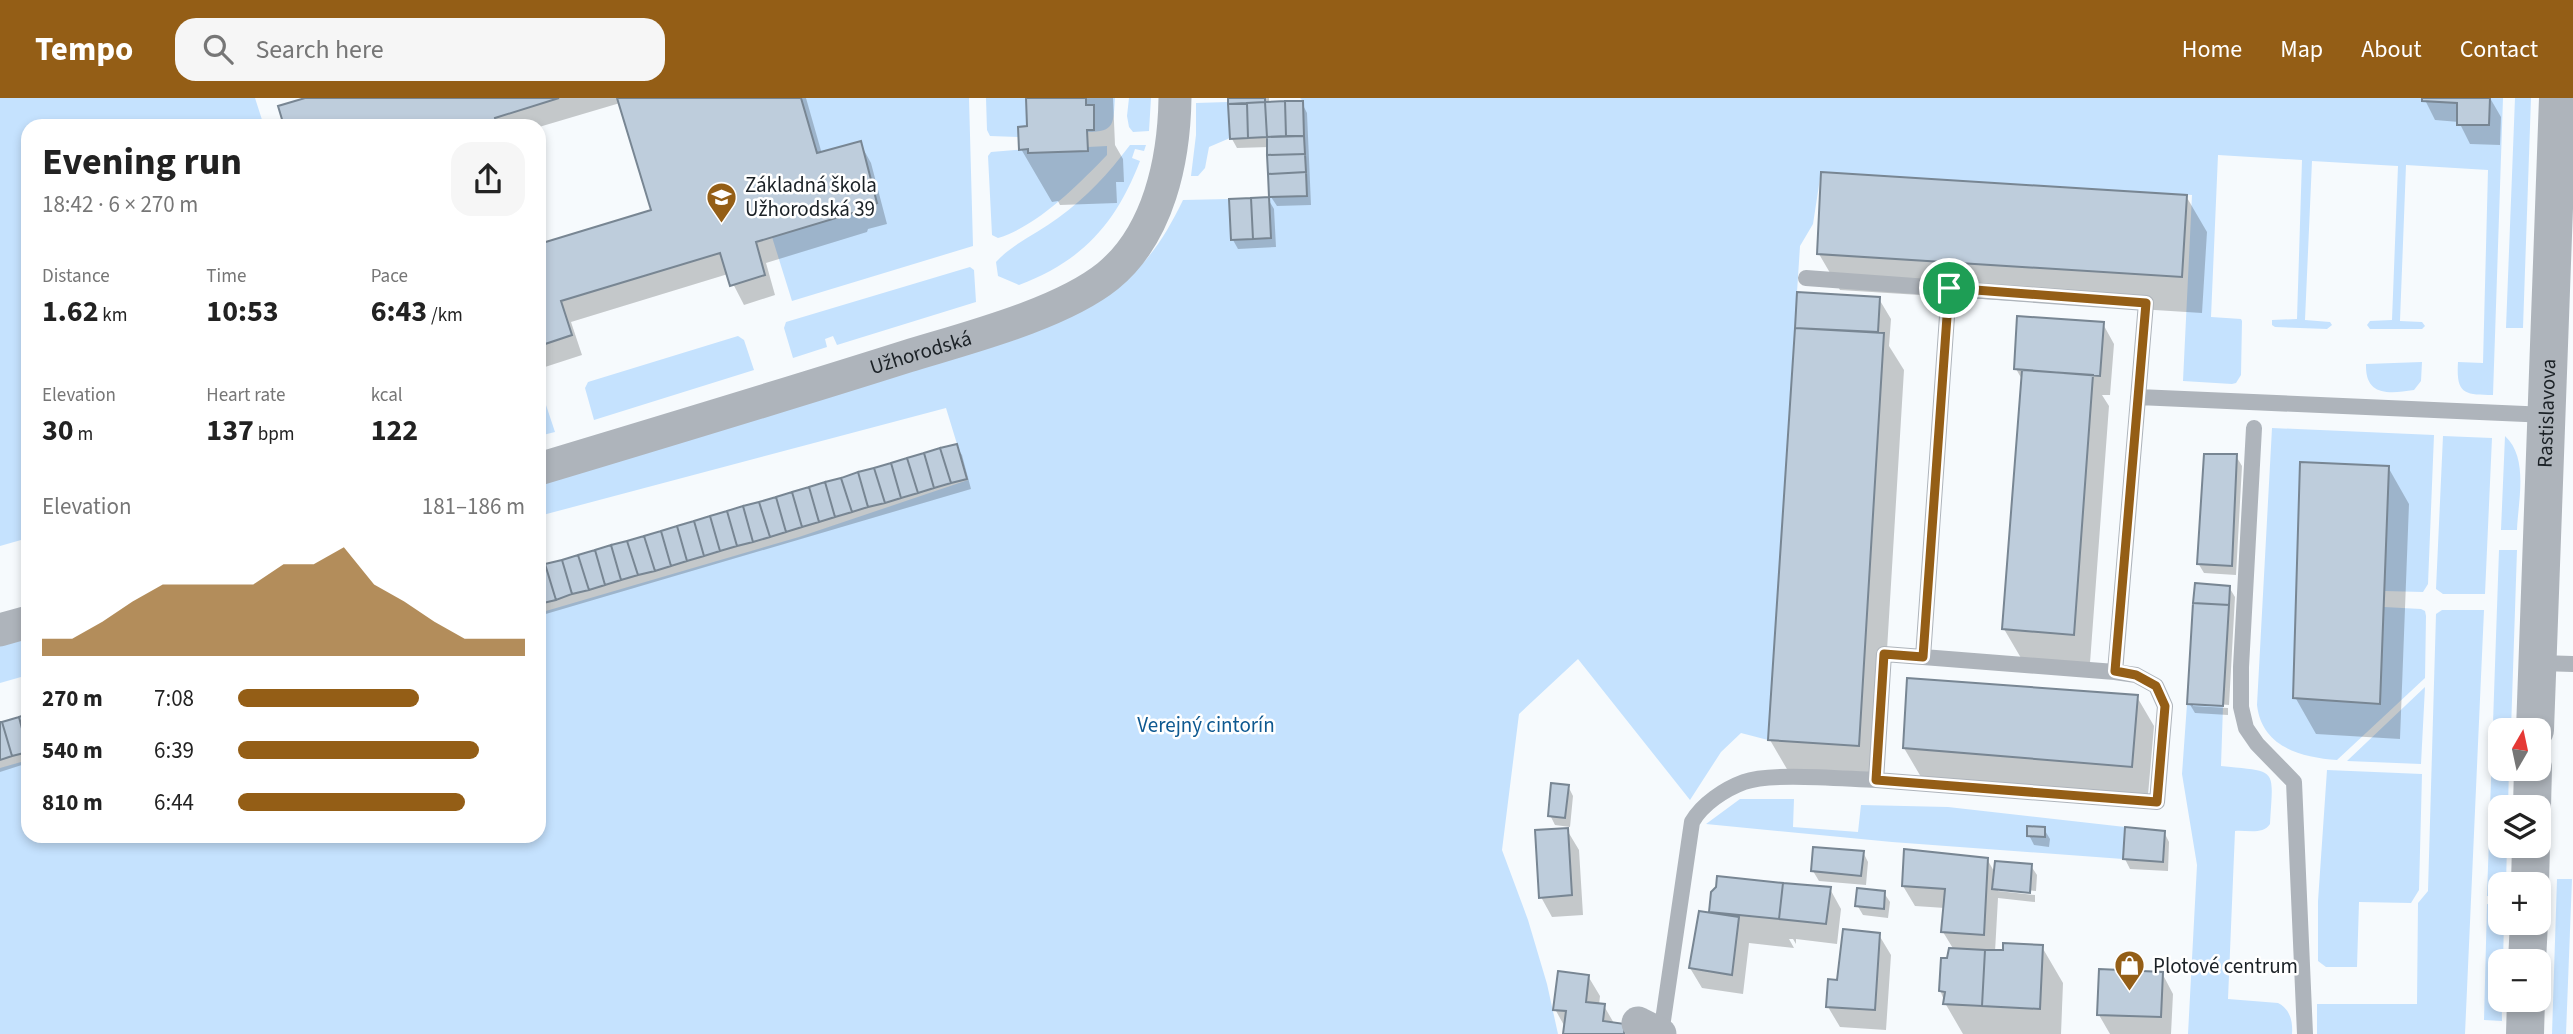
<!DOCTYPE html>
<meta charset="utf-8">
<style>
:root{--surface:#fff;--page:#f6f6f6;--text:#222;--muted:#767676;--accent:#945e16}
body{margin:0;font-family:"Source Sans 3",sans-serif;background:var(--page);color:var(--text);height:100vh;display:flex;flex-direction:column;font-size:26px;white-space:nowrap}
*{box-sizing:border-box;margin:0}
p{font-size:23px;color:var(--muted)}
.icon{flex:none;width:38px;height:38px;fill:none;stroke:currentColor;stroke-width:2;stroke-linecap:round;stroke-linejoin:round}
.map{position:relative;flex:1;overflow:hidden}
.panel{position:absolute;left:21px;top:21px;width:525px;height:724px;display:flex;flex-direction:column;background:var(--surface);border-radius:21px;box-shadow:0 4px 10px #0003}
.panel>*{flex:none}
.needle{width:46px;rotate:9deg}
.buttons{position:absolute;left:2488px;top:620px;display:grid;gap:14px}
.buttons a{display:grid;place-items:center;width:63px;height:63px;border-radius:14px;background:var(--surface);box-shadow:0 4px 10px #0003;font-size:35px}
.pin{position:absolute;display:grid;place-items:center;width:60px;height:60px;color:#fff;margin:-30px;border:4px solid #fff;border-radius:50%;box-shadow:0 2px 7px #0007}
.round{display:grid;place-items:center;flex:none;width:74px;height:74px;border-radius:21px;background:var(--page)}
.summary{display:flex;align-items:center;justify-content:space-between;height:119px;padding:0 21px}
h1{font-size:38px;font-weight:700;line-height:52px}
.figures{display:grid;grid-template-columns:repeat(3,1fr);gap:10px;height:119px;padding:7px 21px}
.figures div{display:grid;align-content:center}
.figures b{font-size:30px;font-weight:700}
.figures small{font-size:19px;font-weight:400}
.figures p{font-size:19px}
.chart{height:196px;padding:14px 21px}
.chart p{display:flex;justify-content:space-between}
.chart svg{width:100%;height:126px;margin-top:7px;fill:var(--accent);opacity:.7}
ul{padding:0 21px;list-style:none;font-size:23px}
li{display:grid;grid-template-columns:112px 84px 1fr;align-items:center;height:52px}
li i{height:18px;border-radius:9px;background:var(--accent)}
header{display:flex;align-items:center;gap:42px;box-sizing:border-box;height:98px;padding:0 35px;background:var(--accent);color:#fff}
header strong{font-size:33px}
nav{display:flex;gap:38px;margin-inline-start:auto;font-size:24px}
.search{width:490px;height:63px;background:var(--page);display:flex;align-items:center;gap:18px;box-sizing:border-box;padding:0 24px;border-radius:21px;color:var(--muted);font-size:26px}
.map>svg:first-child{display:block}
</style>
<header>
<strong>Tempo</strong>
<div class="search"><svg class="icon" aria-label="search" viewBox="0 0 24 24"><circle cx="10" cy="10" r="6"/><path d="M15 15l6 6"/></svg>Search here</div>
<nav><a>Home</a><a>Map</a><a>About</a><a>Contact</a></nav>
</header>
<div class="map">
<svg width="2573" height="936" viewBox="0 0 2573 936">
<rect width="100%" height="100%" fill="#f6fafd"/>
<path fill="#c5e2fe" d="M0 0H255L264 28H28V440L0 448Z
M801 0H969L973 148 792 203 772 139 856 114 857 111 876 105 817 55Z
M986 0H1026L1027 28 1019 39 990 38 987 32Z
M1086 0H1115C1113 25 1116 34 1087 34V32H1094V7H1086Z
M1129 0H1151L1149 33 1133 34 1129 29 1127 18Z
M1300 0H2503L2493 297C2464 297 2456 296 2458 264L2483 265 2488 72 2406 67 2400 223 2422 224 2425 228 2422 231H2370L2367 227 2370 223 2392 222 2398 68 2312 63 2305 222 2330 224 2332 227 2327 231 2275 229 2272 227V222L2297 221 2302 62 2218 57 2211 219 2241 221 2242 223 2241 277 2236 285 2232 286 2183 283 2192 97 1821 74 1813 126 1800 148 1768 642 1741 635 1721 654 1690 702 1578 561 1519 616 1502 752 1528 822 1547 886 1558 936H0V670L28 662V738H539V515L799 439 968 382 946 310 539 418V382L1108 196C1146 168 1163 143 1183 102L1229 101 1231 142 1271 140 1269 99 1307 98 1303 3Z
M2515 0H2531L2523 230H2506Z
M1228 4 1230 40 1209 49 1205 70 1198 78H1191L1196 37V5Z
M1130 47H1146L1144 53 1135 51 1132 60 1140 63C1116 125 1083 163 1019 187L998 178 996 164C1012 146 1038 135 1058 120 1086 100 1109 75 1130 47Z
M1107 48V57C1079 86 1038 128 998 140L992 137 988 58 991 54 1028 51 1029 55 1087 53 1088 49Z
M970 169 974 172 976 204 837 247 833 238 825 241 827 249 793 260 784 230 786 224Z
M738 238 744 242 754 272 594 322 585 290 588 284Z
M2422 264 2421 283 2414 292C2388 296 2365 298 2366 266Z
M539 300H543L545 304 555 334 539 338Z
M2272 330 2434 337 2428 486 2423 494 2384 493 2389 368 2300 364 2293 599 2380 606 2384 509 2421 511 2425 513 2426 518 2425 580 2337 662C2300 659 2262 649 2257 607Z
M2443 338 2492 340 2485 496H2443L2436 491Z
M2505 338C2529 360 2518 403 2517 432H2501Z
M2499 452H2517L2511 632H2501V670H2509L2508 709H2501V747H2507L2506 786H2501V799L2487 798Z
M2442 512H2484L2465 936H2317V906H2417L2418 805 2428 793 2436 516Z
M28 537V577L0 585V546Z
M2425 589 2421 666 2347 663Z
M2187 606 2223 608 2221 668C2279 674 2273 669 2270 726 2263 737 2247 732 2235 733L2228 901 2278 905C2290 911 2293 923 2292 936H2188L2197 767 2182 676Z
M2327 672 2422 676 2419 792 2411 805 2359 804 2357 869H2326L2318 863V803Z
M1740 701H1794L1793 729 1858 734 1861 707 1948 709 2125 729 2123 761 1892 744 1706 726Z
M2557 781H2572L2566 936H2552Z
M2487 806 2501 807V824H2504L2503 863H2501L2502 923 2484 922Z"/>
<path fill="#0003" d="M311 0H806L822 56 860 45 871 65 887 126 868 131 867 134 766 165 775 197 744 207 728 176 571 224 582 257 545 269 539 258V148L653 113 620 5 539 29 286 28Z
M1028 0H1113L1115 47 1123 61 1124 84H1116L1117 105 1060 107 1058 103 1052 104 1021 51 1029 30Z
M1230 0H1269V6L1302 5 1307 15 1311 107 1277 108 1271 99 1269 49 1237 50 1232 41Z
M2424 0H2490L2501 19 2500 47 2470 46 2459 24 2435 22Z
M2186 98 2207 134 2202 215 1840 192 1819 156Z
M1268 101 1274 111 1276 149 1238 151 1233 142Z
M1799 196 1879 201 1891 221 1889 248 1904 272 1879 684 1791 678 1770 642Z
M2103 226 2114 246 2110 297H2102L2109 308 2090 565 2021 560 2004 531 2023 283 2016 271Z
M956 348 962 357 971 391 539 518V471Z
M2236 358 2242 368 2236 477 2204 475 2198 465Z
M2388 369 2409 406 2400 641 2316 636 2295 599Z
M2229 489 2235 499 2229 607 2193 604V608L2228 610V617L2195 615 2189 605Z
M2137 599 2154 628 2148 697 1921 679 1904 650Z
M28 618V665L0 674V626Z
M1568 688 1573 698 1570 729 1555 727 1550 717Z
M2044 731 2050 741 2049 749 2034 747 2029 737Z
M1567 732 1579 752 1583 817 1552 819 1541 799Z
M2164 734 2169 744 2168 773 2130 771 2125 761Z
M1863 754 1868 764 1866 787 1819 783 1813 773Z
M1987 761 1995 775 2031 768 2037 777 2036 793 1998 790V793L2035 797V804L1998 800 1995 854 2042 849 2063 885 2061 936H1963L1945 905 1940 892 1954 852 1943 834 1945 810 1915 808 1903 788Z
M1830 791 1841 811 1837 846 1796 841V846L1793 841H1789L1794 850 1749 845 1743 896 1702 890 1690 870 1712 817 1710 814Z
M1884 795 1890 804 1888 820 1863 817 1857 807Z
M1879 837 1891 857 1886 932 1840 929 1828 909 1838 883Z
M2162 875 2173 896 2171 936H2110L2099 917Z
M1588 878 1600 898 1599 907 1604 908 1615 927 1629 936H1565L1566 931 1555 911Z"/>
<path fill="#becddc" stroke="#788693" stroke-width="2" d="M305 0H559L495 20 497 28H284L278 8Z
M617 0H801L817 55 861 43 877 105 857 111 856 114 756 144 765 177 730 188 720 155 561 203 572 237 539 248V146L651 112Z
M1026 0H1086V7H1094V32H1087L1088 53 1028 55V51L1019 52 1018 29 1027 28Z
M1228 0H1265V4L1228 6Z
M2422 0H2490L2489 27H2457V5L2422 3Z
M1285 3 1286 38 1267 39 1265 4Z
M1285 3H1303L1304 38H1286Z
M1265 4 1267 39 1248 40 1247 5Z
M1247 5 1248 40 1230 41 1228 6Z
M1304 38 1305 56 1267 57V39Z
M1305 56 1306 74 1268 76 1267 57Z
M1306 74 1307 98 1269 99 1268 76Z
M1821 74 2187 97 2182 179 1817 156Z
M1269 99 1271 140 1253 141 1251 100Z
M1251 100 1253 141 1231 142 1229 101Z
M1797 194 1880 199 1878 234 1795 230Z
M2017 218 2104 224 2100 278 2014 271Z
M1795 230 1884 235 1859 648 1768 642Z
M2022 272 2093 277 2074 537 2002 531Z
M957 346 967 381 951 385 940 350Z
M940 350 951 385 934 390 924 355Z
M924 355 934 390 918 395 907 360Z
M2204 356H2237L2232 468 2197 466Z
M907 360 918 395 901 400 891 365Z
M2300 364 2389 368 2380 606 2293 600Z
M891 365 901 400 885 405 874 370Z
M874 370 885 405 868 409 858 374Z
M858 374 868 409 852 414 841 380Z
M841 380 852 414 835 419 825 384Z
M825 384 835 419 819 424 809 389Z
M809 389 819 424 802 429 792 394Z
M792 394 802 429 786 434 776 399Z
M776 399 786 434 770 439 759 404Z
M759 404 770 439 753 444 743 408Z
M743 408 753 444 737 448 727 413Z
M727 413 737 448 720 453 710 418Z
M710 418 720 453 704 458 694 423Z
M694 423 704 458 687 463 677 428Z
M677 428 687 463 671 468 661 433Z
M661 433 671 468 655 473 644 438Z
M644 438 655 473 638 477 627 443Z
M627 443 638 477 621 482 611 447Z
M611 447 621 482 605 487 595 452Z
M595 452 605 487 589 492 578 457Z
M578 457 589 492 572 496 562 462Z
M562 462 572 496 556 502 545 466Z
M545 466 556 502 539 506V468Z
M2195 485 2230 488 2229 507 2193 505Z
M2193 505 2229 507 2223 608 2187 606Z
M1907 580 2138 597 2132 669 1903 650Z
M28 616V652L19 619Z
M19 619 28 654 12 658 2 624Z
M0 624H2L12 658 0 662Z
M1551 685 1569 687 1565 720 1548 718Z
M2027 728 2045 729V739L2027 738Z
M2125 729 2165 733 2163 764 2123 761Z
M1568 730 1572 797 1539 800 1535 732Z
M1813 749 1864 753 1861 778 1811 773Z
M1904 751 1988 760 1984 837 1941 834 1945 791 1902 788Z
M1995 763 2032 766 2030 795 1992 791Z
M1717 778 1783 785 1779 821 1709 814 1711 794 1716 789Z
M1783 785 1831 789 1826 826 1779 821Z
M1857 790 1885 793 1884 811 1855 808Z
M1699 813 1739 819 1732 877 1689 870Z
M1843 831 1880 835 1875 912 1826 909 1828 881 1837 882Z
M2003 845 2043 847 2040 911 1982 908 1985 852H2003Z
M1949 850 1985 852 1982 908 1943 906 1945 894 1939 893 1941 860H1947Z
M2099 871 2163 874 2161 919 2097 917Z
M1558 873 1589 877 1586 904 1605 906 1603 923 1625 926 1624 936H1563L1566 913 1553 912Z"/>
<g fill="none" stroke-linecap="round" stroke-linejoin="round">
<path stroke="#aeb4bb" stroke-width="16" d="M1806 180 2146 205 2115 574
M2138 299 2546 317
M2254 330 2241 569V609L2246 630 2257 646 2294 684 2305 936
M2538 565 2573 566
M1876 682 2157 704 2165 608 2156 588 2136 577 2115 574 1923 559 1949 190
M1661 936 1692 724C1702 706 1725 691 1744 684 1771 674 1844 681 1876 682L1884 556 1923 559"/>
<g stroke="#aeb4bb" stroke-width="33">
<path id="s1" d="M539 371C662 334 785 297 908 258 967 240 1061 216 1108 178 1159 136 1174 62 1175 0"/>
<path d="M0 532 28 524"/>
<path d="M1638 925 1660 936"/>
</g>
<g stroke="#aeb4bb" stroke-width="38">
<path id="s2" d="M2535 632 2558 0"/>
<path d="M2532 709 2533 670"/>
<path d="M2530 786 2531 747"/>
<path d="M2527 863 2529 824"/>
<path d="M2525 936 2526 901"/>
</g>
</g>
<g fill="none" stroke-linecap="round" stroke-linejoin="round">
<defs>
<path id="route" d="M1949 190 2146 205 2115 573 2136 577 2156 588 2165 608 2157 704 1876 682 1884 556 1923 559Z"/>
</defs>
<use href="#route" stroke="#fff" stroke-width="14"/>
<use href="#route" stroke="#945e16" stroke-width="9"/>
</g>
<defs>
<symbol id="school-pin" viewBox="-11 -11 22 30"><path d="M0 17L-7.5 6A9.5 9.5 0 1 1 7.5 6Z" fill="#945e16" stroke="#fff"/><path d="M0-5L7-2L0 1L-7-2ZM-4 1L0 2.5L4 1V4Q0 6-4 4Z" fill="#fff"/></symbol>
<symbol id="shop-pin" viewBox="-11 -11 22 30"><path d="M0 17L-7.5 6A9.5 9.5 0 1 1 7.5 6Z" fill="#945e16" stroke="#fff"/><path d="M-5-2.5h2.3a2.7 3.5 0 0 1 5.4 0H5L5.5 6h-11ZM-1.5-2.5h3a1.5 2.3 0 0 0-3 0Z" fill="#fff"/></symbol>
</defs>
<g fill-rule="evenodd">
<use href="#school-pin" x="704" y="82" width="35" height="47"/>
<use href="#shop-pin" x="2112" y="850" width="35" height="47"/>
</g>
<g text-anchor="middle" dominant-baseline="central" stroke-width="5" stroke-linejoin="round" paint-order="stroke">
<g font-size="21" fill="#1b2126" stroke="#fff" text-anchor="start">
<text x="745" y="87">Základná škola<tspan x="745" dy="24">Užhorodská 39</tspan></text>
<text x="2153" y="868">Plotové centrum</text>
</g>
<g font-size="21" fill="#1b2126" stroke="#fff">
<text stroke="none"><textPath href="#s1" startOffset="399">Užhorodská</textPath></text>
<text stroke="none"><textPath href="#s2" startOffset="317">Rastislavova</textPath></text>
</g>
<g font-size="21" fill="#0e5991" stroke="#fff">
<text x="1206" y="627">Verejný cintorín</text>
</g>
</g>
</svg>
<div class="buttons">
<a><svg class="needle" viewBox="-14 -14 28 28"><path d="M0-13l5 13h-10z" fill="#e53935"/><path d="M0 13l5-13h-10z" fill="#767676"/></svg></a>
<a><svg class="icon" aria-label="layers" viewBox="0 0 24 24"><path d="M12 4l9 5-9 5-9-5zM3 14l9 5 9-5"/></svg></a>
<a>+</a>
<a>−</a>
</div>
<div class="pin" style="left:1949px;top:190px;background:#1e9e55"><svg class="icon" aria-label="arrive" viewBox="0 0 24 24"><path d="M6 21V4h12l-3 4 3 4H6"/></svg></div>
<section class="panel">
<div class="summary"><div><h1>Evening run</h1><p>18:42 · 6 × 270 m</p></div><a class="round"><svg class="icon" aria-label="share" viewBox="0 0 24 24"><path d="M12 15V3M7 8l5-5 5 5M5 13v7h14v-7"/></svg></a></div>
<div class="figures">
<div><p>Distance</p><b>1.62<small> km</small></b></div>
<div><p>Time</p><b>10:53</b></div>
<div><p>Pace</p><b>6:43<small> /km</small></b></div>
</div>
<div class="figures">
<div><p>Elevation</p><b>30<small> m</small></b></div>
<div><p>Heart rate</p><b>137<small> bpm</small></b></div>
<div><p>kcal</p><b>122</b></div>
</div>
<div class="chart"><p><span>Elevation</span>181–186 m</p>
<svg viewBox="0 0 160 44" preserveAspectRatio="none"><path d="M0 44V38L10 38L20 32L30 25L40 19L50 19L60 19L70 19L80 12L90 12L100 6L110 19L120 25L130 32L140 38L150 38L160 38V44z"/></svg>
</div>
<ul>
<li><b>270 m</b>7:08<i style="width:63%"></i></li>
<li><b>540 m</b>6:39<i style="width:84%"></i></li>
<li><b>810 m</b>6:44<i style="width:79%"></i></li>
</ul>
</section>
</div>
